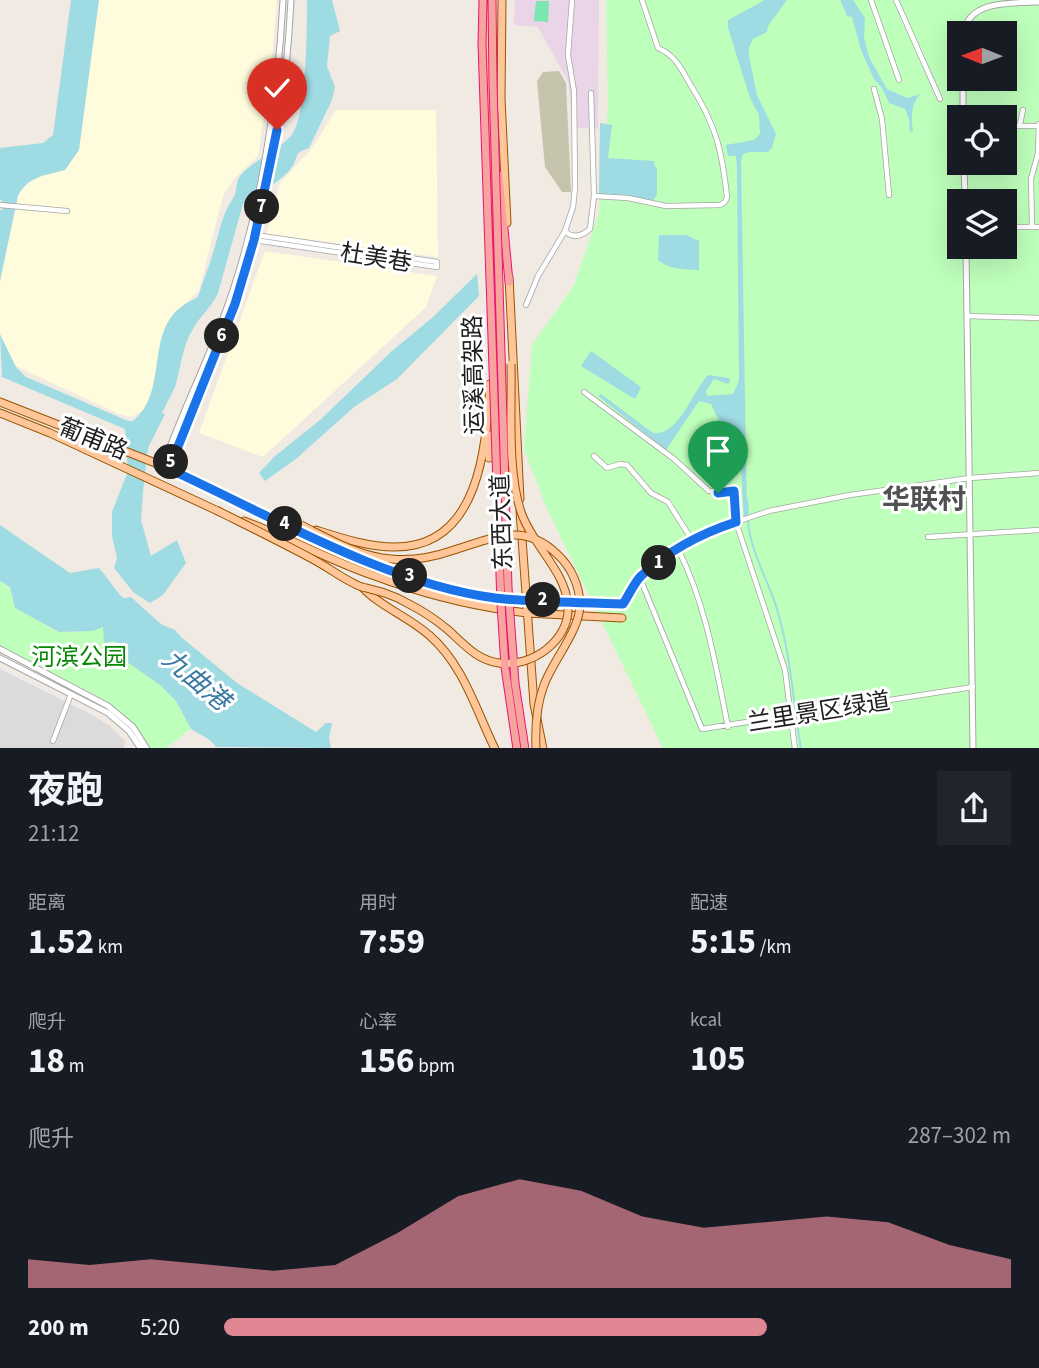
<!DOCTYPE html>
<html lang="zh">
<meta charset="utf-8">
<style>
:root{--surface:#171b24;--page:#20242c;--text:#f1f3f6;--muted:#9ea1a6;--accent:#e08693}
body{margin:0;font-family:"Source Sans 3","Noto Sans SC",sans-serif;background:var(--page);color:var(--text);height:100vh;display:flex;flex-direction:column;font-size:26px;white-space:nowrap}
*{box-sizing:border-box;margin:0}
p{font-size:23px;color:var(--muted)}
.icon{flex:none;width:38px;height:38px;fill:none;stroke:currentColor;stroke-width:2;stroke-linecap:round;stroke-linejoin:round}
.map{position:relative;height:748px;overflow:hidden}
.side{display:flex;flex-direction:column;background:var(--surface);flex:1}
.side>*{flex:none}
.needle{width:46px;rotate:271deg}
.buttons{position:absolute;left:947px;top:21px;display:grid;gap:14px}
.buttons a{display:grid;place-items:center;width:70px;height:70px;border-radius:0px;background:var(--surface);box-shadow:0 7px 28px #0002;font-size:35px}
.pin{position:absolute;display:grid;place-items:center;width:60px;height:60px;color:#fff;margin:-72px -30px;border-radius:50% 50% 50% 0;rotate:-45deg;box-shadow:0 0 7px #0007}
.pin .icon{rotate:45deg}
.km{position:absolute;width:35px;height:35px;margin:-18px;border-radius:50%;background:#222;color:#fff;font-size:19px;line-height:35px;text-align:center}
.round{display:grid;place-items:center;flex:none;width:74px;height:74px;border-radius:0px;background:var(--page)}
.summary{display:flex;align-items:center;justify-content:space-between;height:119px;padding:0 28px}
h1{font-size:38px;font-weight:700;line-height:52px}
.figures{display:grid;grid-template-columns:repeat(3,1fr);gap:10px;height:119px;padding:7px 28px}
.figures div{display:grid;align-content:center}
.figures b{font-size:35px;font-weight:700}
.figures small{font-size:19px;font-weight:400}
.figures p{font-size:19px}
.chart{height:196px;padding:14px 28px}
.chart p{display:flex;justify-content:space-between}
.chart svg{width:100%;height:126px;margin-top:7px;fill:var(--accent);opacity:.7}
ul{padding:0 28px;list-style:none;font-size:23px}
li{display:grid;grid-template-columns:112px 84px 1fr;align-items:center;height:52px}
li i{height:18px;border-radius:9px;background:var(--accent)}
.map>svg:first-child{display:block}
</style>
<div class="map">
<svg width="1039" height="749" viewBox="0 0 1039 749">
<rect width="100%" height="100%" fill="#f0eae3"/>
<path fill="#dcdbdb" d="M0 669 92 715 110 726 125 741 124 748H0Z"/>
<path fill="#ead4e8" d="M515 0H599L598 129 573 128 568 81 538 27 514 25Z"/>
<path fill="#fffbdd" d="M96 0H277L271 71 258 156 234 179 223 196 199 291 180 308 155 386 143 410 132 417 121 415 11 364 0 339V252L20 177 66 163Z
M336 110H436L438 257 266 234 280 183 313 147Z
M265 251 437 276 426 307 263 457 199 433Z"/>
<path fill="#c6c3ad" d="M559 71 566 83 571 192H562L545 167 537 81 543 72Z"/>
<path fill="#beffbb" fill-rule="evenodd" d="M609 0H1039V748H663L547 509 524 449 532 345 574 285 599 212 608 108 606 2ZM959 33H1004V79H959ZM959 117H1004V163H959ZM959 201H1004V247H959Z
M0 581 9 587 16 608C24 612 54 631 59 632 69 633 94 631 103 627L113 641 119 644 127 662 160 685 176 701 191 729 166 748H151C140 732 123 712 106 701 72 681 34 667 0 645Z"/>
<path fill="#79e7af" d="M536 1H549L548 22 534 21Z"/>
<path fill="#9fdbe2" d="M71 0H99L79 150 65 170C45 176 29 175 18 196L0 281V210H2L3 202 0 199V148L43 143 53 135Z
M307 0H332L340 31 330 36 327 66 335 87 332 100 309 148C293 153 299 156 292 167 289 171 284 176 280 179 269 190 252 191 243 204L218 293C212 307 200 316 193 329 182 346 181 368 175 387L162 413 165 414 148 448 143 491 141 520 151 556 177 540 186 563 163 595 150 603 134 593 114 568 117 558 112 536V512L128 471 125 429 2 377 0 334 16 367 26 377 128 421H133C165 396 149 346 172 316 179 306 188 303 198 297 202 283 208 270 212 256 219 235 221 215 234 197 237 191 236 182 240 176 250 163 278 150 291 136 307 119 307 27 307 0Z
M765 0H787L768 26 767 32 753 39 749 47V56L757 95 776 134 772 148 768 152H749L743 154 741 161 747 516 744 518 739 434 719 421 711 404 699 401 666 450 598 396 601 394 653 433C679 436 692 392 708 375L729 378 730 381 728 384 714 379 706 391 707 396 733 394 739 381 737 169 736 156H728L726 145 754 140 760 134 759 115 750 98 728 28V20Z
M840 0H853L865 18 864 38 869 57 887 89 907 98 920 94C911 105 911 117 913 131L910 132 909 119 905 109 889 103 882 88 874 79 861 50 852 17 847 16Z
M600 123 612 125 608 158 654 161 655 167 657 168V194L653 201 628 195 599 194Z
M659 235H686L699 241V270C684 269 670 270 658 260Z
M477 274 479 296 397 379 354 407 296 459 265 481 259 473 274 457 320 420 392 351 433 317Z
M591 351 641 387 636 398H633L581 366Z
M0 525 70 573 99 568C106 575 118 595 124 598L131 597 161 624 175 630 181 637 237 683 316 732 326 723H332L329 738 331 748 216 747 210 740 191 729 176 701 160 685 127 662 119 644 113 641 104 643 103 627 93 631 59 632 15 608 10 587 0 581Z"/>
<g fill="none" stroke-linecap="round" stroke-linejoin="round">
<path stroke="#9fdbe2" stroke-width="2" d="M747 500 748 514
M748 522C751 553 768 580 777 609 791 655 793 702 801 749"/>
<defs>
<path id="minor" d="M871 0 899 80
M896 0 940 99
M1004 70 1012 72
M874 89 882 119 889 195
M1020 124 1023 110
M1004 126H1038
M594 196 628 198 666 206 720 205 725 202 727 197C722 150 716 125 690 84 680 67 676 56 658 48L642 0
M0 205 67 211
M1004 227H1039
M1032 227 1031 179 1038 153 1039 124
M565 231C573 239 582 236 590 229L594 196 591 93
M254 240 437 267V262L256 235
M526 305 538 276 565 231 573 207 575 188 574 91 568 55 572 0
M967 316 1039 318
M584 392 674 459 709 491H734L736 522 785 670 795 749
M594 456 607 468 620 464 627 465 651 493 668 502 692 540
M928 537 1039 530
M678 549C706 604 716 667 728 727
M640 578 702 729 973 687
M623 603 640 577 692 540 709 531 769 511 850 495 970 478 1039 473
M53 741 71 694"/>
<path id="tertiary" d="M964 33C968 0 1012 3 1039 2
M963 79V117
M964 163 965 201
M966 247 973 749
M163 466C181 414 206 365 225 313 260 218 278 101 283 0
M168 469C186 413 215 360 235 305 269 208 286 102 291 0
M0 649 108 706 133 727 147 749
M0 658 108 713 129 731 141 749"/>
<path id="primary" d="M488 0V101L494 234
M502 0 501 98 507 223
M509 277 520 499
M498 364 502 524
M0 402 163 466 363 560 421 580 494 598 623 604
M0 413 50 433 220 512
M489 458 490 435
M520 511 534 704 543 749
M277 515 304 527
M244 521C287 537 329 560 372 575 423 594 475 607 527 613L622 618
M316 530C341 538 368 547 395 547 480 547 486 446 490 384
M503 560 511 685
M362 587C379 606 409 617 429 635 463 664 476 710 495 749
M514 703 521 749"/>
<path id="trunk" d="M499 175 509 282"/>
</defs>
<use href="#minor" stroke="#a5a5a5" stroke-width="6"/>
<use href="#tertiary" stroke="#a5a5a5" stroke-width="7"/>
<use href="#primary" stroke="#985300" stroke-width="9"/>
<use href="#trunk" stroke="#ec1277" stroke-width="9"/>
<use href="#minor" stroke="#fff" stroke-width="4.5"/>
<use href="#tertiary" stroke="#fff" stroke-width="5"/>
<use href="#primary" stroke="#ffc799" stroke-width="7"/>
<use href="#trunk" stroke="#f8a49e" stroke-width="7"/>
<defs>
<path id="primary-bridge" d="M216 510C250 527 283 543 316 561 329 568 349 583 362 587 378 591 392 594 407 603 421 610 435 619 447 629 463 643 476 660 499 663 531 668 570 641 568 606 566 571 532 545 521 512 507 471 512 408 511 364
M301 525C329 539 360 557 391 559 412 561 434 557 454 550 493 538 524 521 558 555 571 567 579 585 580 603 581 629 553 660 544 685 536 706 535 727 536 749"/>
<path id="trunk-bridge" d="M483 0 482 44 501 604 505 667 517 749
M492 0 493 84 508 587 515 683 525 749"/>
</defs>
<use href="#primary-bridge" stroke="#985300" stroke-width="9" stroke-linecap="butt"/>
<use href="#trunk-bridge" stroke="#ec1277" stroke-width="9" stroke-linecap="butt"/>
<use href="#primary-bridge" stroke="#ffc799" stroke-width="7"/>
<use href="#trunk-bridge" stroke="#f8a49e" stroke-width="7"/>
</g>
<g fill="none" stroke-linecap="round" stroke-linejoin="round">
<defs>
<path id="route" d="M277 130 254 240 235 304 169 469C270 515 384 583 495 598 537 603 581 602 623 604 629 595 634 583 641 576 668 551 702 533 736 522L734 491 718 493"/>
</defs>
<use href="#route" stroke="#fff" stroke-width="14"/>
<use href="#route" stroke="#1a73e8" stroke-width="9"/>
</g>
<g text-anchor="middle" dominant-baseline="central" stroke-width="6" stroke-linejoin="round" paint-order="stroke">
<g font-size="24" fill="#1e1e1e" stroke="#fff">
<text transform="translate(376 258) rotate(9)">杜美巷</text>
<text transform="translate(474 375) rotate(-91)">运溪高架路</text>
<text transform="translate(93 439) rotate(22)">葡甫路</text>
<text transform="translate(502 522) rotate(-92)">东西大道</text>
<text transform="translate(819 712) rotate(-9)">兰里景区绿道</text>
</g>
<g font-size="24" fill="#058800" stroke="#fff">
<text x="79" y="657">河滨公园</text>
</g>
<g font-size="26" font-style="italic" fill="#39789f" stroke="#fff">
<text transform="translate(196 680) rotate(40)">九曲港</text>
</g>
<g font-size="28" font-weight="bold" fill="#515151" stroke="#fff">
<text x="924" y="500">华联村</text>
</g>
</g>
</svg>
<div class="buttons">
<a><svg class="needle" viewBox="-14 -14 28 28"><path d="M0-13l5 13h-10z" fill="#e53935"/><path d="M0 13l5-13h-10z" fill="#9ea1a6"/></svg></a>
<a><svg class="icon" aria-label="locate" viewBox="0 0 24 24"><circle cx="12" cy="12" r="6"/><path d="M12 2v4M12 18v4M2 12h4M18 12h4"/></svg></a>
<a><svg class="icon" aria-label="layers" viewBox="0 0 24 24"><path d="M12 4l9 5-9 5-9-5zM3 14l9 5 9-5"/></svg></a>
</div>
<div class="pin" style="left:718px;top:493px;background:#1e9e55"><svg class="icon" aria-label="arrive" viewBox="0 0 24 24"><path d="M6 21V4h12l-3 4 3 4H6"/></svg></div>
<div class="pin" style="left:277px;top:130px;background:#d93025"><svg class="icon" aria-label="check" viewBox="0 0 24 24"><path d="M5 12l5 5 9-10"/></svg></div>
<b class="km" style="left:659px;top:563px">1</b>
<b class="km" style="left:543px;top:600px">2</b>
<b class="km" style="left:410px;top:576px">3</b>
<b class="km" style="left:285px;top:524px">4</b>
<b class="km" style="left:171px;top:462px">5</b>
<b class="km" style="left:222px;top:336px">6</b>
<b class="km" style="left:262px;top:207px">7</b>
</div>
<section class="side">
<div class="summary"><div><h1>夜跑</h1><p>21:12</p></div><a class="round"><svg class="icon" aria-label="share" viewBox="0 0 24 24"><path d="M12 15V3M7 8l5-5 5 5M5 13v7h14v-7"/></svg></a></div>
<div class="figures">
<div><p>距离</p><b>1.52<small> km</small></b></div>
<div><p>用时</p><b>7:59</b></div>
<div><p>配速</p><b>5:15<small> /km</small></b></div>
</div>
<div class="figures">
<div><p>爬升</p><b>18<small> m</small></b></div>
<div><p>心率</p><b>156<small> bpm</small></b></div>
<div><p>kcal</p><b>105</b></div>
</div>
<div class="chart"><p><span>爬升</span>287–302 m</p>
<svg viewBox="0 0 160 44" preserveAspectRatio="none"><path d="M0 44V34L10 36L20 34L30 36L40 38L50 36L60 25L70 12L80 6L90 10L100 19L110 23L120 21L130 19L140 21L150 29L160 34V44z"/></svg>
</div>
<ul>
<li><b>200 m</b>5:20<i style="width:69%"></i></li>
</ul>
</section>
